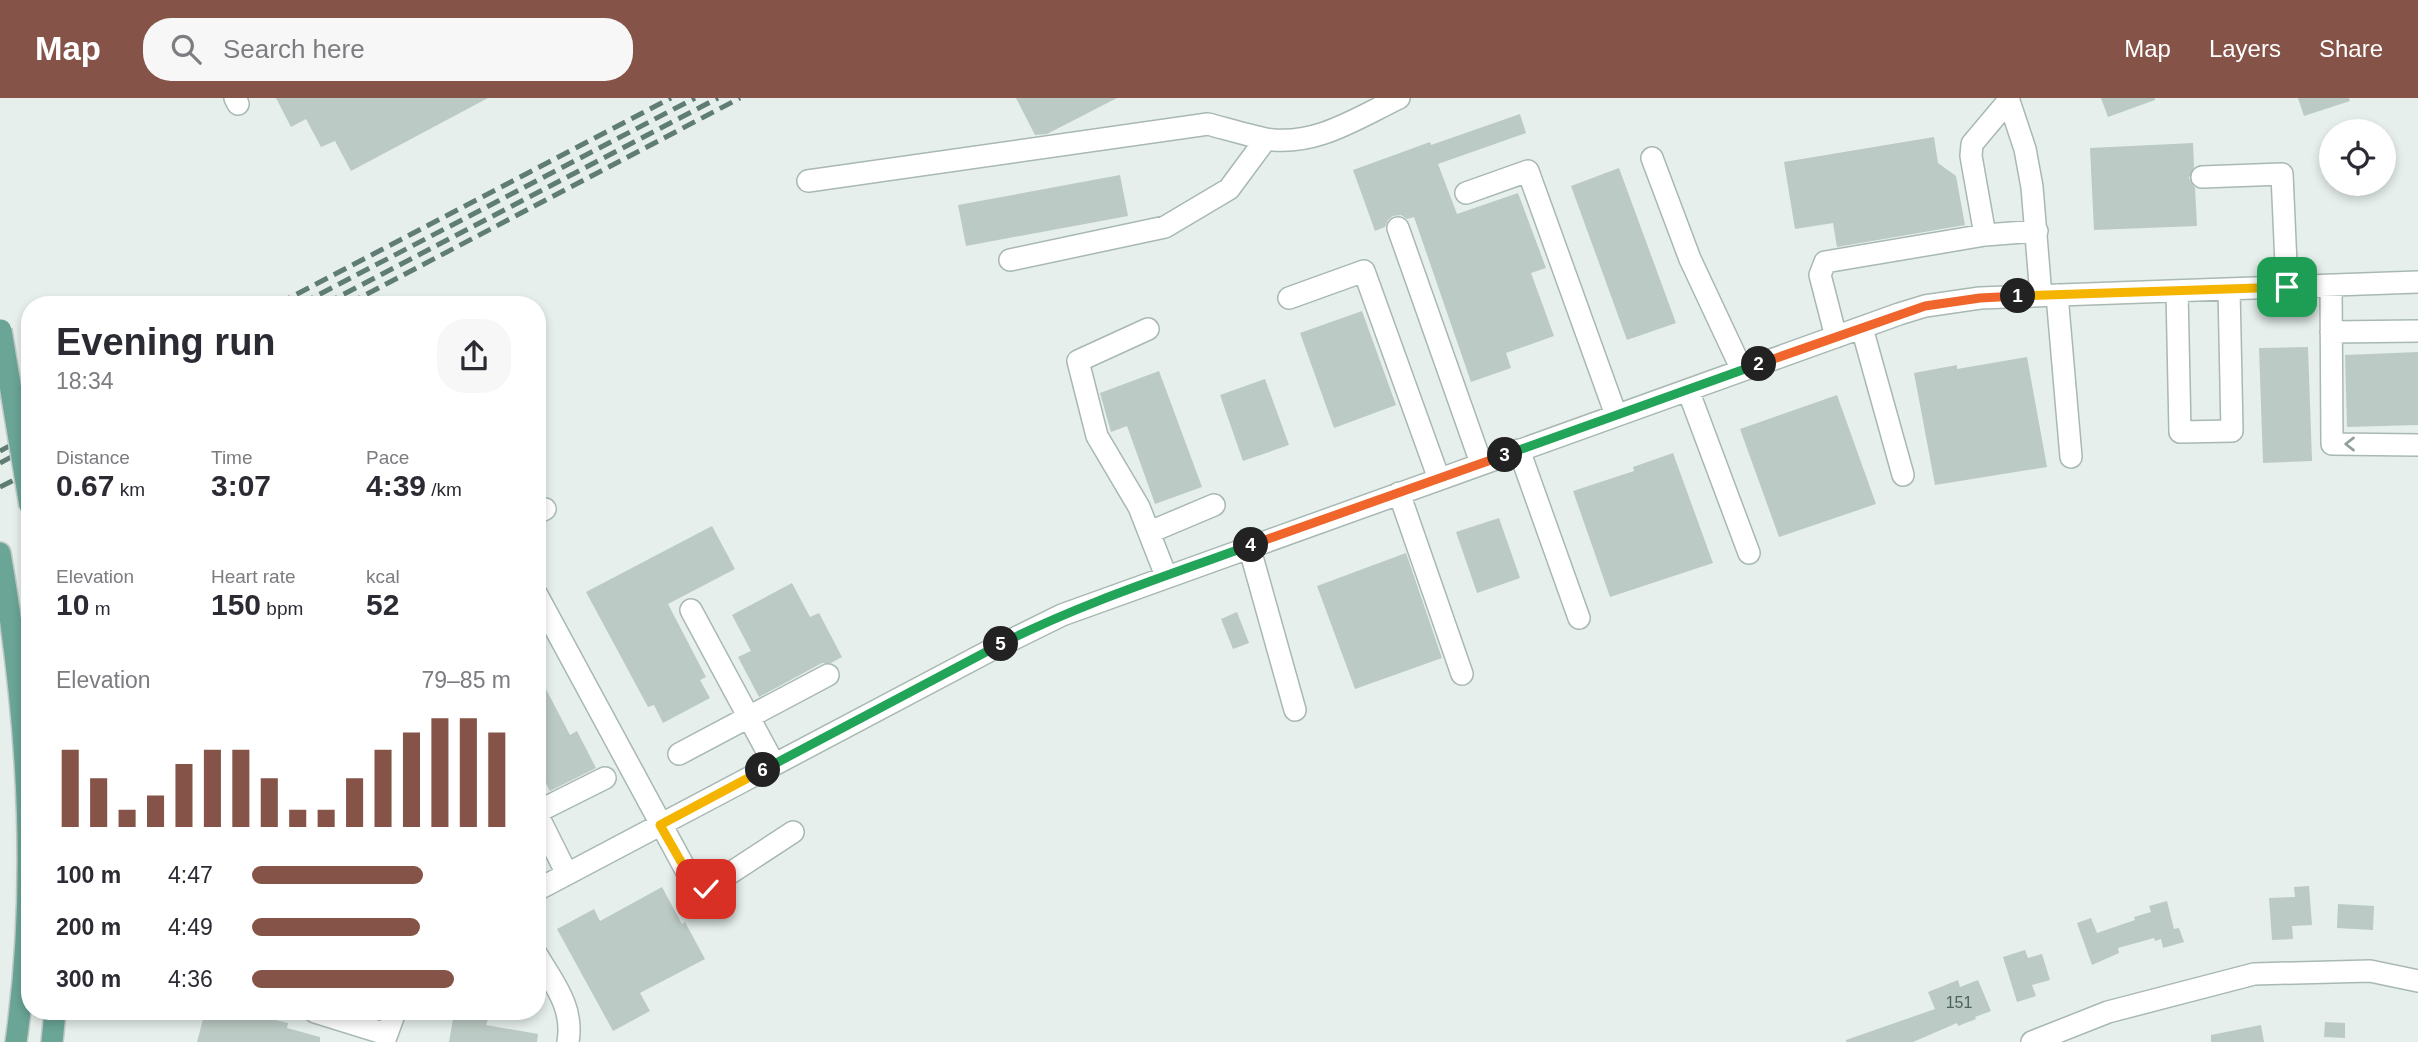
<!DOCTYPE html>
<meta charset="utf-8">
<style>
:root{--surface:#fff;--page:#f7f7f7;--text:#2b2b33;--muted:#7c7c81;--accent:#855347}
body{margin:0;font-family:Helvetica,sans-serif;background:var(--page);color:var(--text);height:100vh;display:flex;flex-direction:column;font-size:26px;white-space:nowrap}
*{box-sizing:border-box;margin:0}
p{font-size:23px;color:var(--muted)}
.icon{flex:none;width:38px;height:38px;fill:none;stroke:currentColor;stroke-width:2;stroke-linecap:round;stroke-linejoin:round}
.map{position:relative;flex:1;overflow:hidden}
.side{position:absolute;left:21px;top:198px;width:525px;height:724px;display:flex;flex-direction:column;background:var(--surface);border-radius:28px;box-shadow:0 4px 10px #0003}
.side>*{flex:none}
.fabs{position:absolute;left:2319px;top:21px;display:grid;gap:14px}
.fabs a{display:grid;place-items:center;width:77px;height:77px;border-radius:50%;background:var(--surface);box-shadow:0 4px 10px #0003;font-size:35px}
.pin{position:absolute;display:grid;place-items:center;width:60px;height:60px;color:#fff;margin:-30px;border-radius:14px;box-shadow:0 4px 10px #0006}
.km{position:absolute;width:35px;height:35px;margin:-18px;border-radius:50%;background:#222;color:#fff;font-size:19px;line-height:35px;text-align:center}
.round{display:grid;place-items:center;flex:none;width:74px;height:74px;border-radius:28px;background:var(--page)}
.summary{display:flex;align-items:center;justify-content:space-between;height:119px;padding:0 35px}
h1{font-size:38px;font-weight:700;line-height:52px}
.stats{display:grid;grid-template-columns:repeat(3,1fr);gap:10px;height:119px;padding:7px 35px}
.stats div{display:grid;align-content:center}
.stats b{font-size:30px;font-weight:700}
.stats small{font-size:19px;font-weight:400}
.stats p{font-size:19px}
.chart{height:196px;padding:14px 35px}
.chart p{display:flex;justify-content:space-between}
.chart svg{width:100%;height:126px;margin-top:7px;stroke:var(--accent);stroke-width:6}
ul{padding:0 35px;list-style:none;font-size:23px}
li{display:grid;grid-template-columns:112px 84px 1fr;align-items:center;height:52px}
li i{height:18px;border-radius:9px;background:var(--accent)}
header{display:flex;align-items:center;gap:42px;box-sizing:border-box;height:98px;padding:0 35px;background:var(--accent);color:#fff}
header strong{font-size:33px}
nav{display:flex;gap:38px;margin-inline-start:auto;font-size:24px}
.search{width:490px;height:63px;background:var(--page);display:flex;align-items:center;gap:18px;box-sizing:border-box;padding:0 24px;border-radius:28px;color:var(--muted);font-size:26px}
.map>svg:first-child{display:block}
</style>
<header>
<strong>Map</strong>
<div class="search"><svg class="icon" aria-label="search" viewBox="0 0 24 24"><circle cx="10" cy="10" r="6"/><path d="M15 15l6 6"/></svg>Search here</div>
<nav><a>Map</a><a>Layers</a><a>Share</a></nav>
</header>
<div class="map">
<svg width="2418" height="944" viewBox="0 0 2418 944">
<rect width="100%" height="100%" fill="#e6efeb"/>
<path fill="#bbcac4" d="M276 0H488L351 73 335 43 321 49 306 21 291 29Z
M1016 0H1117L1047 36 1035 37Z
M2101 0H2155V2L2108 19Z
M2298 0H2349L2350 3 2304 18Z
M1520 16 1526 35 1438 66 1457 116 1518 95 1546 170 1531 175 1554 238 1506 255 1511 270 1471 284 1414 119 1407 121 1401 117 1393 118 1388 122 1385 129 1375 133 1353 72 1430 44 1431 47Z
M1934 39 1938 65 1956 78 1965 127 1837 149 1833 125 1795 131 1784 64Z
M2193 45 2194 69 2189 80 2195 90 2197 128 2094 132 2090 50Z
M1619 70 1676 225 1627 242 1571 88Z
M1120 77 1128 118 966 148 958 107Z
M1362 213 1396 307 1334 330 1300 235Z
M2308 249 2312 363 2263 365 2259 250Z
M2418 254V327L2347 329 2345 257Z
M2027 259 2047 369 1935 387 1914 275 1957 267V271Z
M1159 273 1202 389 1155 406 1127 328 1111 334 1100 295Z
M1265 281 1289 347 1243 363 1220 297Z
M1837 297 1876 406 1779 439 1740 331Z
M1673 355 1713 465 1610 499 1573 393 1634 373 1633 369Z
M1499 420 1520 480 1477 495 1456 434Z
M712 428 735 471 668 506 706 579 700 582 710 600 663 625 654 607 648 609 586 494Z
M1406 455 1442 560 1355 591 1317 488Z
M792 485 810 519 819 515 842 559 831 565H822L759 599 738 559 751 553 732 517Z
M1237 514 1249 545 1233 551 1221 521Z
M537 574 570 637 577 633 596 670 550 693 537 668Z
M2309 788 2312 827 2292 828 2293 841 2272 842 2269 800 2295 799 2294 789Z
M662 789 682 826 685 824 705 861 640 895 650 913 613 933 557 831 594 811 600 823Z
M2167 803 2174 831 2179 830 2184 844 2163 850 2161 841 2155 843 2154 840 2118 850 2119 855 2092 867 2077 825 2091 820 2097 835 2135 822 2134 819 2151 814 2149 808Z
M2338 806 2374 808 2373 832 2337 830Z
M2025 852 2028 860 2042 856 2050 882 2032 887 2036 898 2017 904 2003 859Z
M1958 882 1960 889 1978 882 1991 913 1975 919 1976 921 1958 928 1957 925 1913 944H1846V942L1935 911 1928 894Z
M205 914H241L288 925 287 930 320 939V944H197Z
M454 915 488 921 486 927 538 936 537 944H449Z
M2325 924 2345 925V940L2324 939Z
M2261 927 2264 944H2211V937Z"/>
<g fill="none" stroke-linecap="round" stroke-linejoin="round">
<defs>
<path id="minor" d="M235 0 238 6
M2008 0 2025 51 2032 89 2041 198
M1652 60 1690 161 1742 272
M2202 79 2282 76 2287 189
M808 83 1208 26C1227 31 1247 37 1266 41 1315 49 1357 20 1399 0
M1466 95 1528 73 1616 317
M1398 130 1481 365
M1985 137 1971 58 1972 46 2009 2
M1010 162 1165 129 1229 91 1266 41
M2331 187 2332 346 2418 347
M2177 193 2180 334 2232 333 2229 191
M2057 197 2071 359
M1289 200 1364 173 1439 381
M1862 230 1903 377
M1148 231 1078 263 1097 338 1139 409 1166 478
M2331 234 2418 233
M1836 239 1820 177 1825 164 1985 137 2037 133
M1688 292 1749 455
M1519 352 1579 520
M1399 395 1462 576
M537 415 545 411
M1150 434 1214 407
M1249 448 1295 612
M537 497 688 776 706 791 793 734
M691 512 774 666
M679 656 828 577
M537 714 605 680
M537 716 567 776
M537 792 991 552 1062 517 1899 216 1925 208 1980 200 2418 184
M537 857C554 886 574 909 568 944
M315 914 386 936
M384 944 395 914
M2032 944 2108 914 2254 876 2370 873 2418 883"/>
<path id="major" d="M0 455C28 617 39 781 16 944
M52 944 55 914"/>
</defs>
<use href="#minor" stroke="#a8b8b2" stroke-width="24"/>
<use href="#major" stroke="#c2cac8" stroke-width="24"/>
<use href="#minor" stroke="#fff" stroke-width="21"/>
<use href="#major" stroke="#6aa596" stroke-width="21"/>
<path stroke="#5f7d75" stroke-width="5" stroke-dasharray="14 7" stroke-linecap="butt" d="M278 206 671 0
M301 206 695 0
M325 206 718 0
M348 206 740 0
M0 353 30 337
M0 365 30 349
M0 389 30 374"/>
<defs>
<path id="major-bridge" d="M1 232 30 408"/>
</defs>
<use href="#major-bridge" stroke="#c2cac8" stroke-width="24" stroke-linecap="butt"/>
<use href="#major-bridge" stroke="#6aa596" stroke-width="21"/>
</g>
<defs><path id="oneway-chevron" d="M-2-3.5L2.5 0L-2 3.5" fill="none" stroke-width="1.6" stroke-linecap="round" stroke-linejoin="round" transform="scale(1.75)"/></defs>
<use stroke="#92a09c" href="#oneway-chevron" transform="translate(2350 346) rotate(-180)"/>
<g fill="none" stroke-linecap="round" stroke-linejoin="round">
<defs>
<path id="split-1" d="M2018 198 2287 189"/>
<path id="split-2" d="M1759 266 1925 208 1980 200 2018 198"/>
<path id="split-3" d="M1505 357 1759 266"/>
<path id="split-4" d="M1251 447 1505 357"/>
<path id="split-5" d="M1001 546C1082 505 1167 478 1251 447"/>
<path id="split-6" d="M763 672 1001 546"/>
<path id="split-7" d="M706 791 688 776 660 727 763 672"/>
</defs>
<use href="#split-1" stroke="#fff" stroke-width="14"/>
<use href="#split-2" stroke="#fff" stroke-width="14"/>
<use href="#split-3" stroke="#fff" stroke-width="14"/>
<use href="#split-4" stroke="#fff" stroke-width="14"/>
<use href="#split-5" stroke="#fff" stroke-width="14"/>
<use href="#split-6" stroke="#fff" stroke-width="14"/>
<use href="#split-7" stroke="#fff" stroke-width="14"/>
<use href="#split-1" stroke="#f5b400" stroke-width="9"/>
<use href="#split-2" stroke="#f0652b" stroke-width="9"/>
<use href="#split-3" stroke="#22a559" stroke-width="9"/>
<use href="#split-4" stroke="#f0652b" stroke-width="9"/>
<use href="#split-5" stroke="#22a559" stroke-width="9"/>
<use href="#split-6" stroke="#22a559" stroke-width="9"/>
<use href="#split-7" stroke="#f5b400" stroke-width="9"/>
</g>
<g text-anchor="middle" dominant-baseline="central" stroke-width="7" stroke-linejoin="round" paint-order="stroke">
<g font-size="16" fill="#4a645c">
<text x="1959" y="904">151</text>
</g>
</g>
</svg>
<div class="fabs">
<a><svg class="icon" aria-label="locate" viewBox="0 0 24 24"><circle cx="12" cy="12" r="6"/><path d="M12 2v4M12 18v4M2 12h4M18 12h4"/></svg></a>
</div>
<div class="pin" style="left:2287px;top:189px;background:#1e9e55"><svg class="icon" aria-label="arrive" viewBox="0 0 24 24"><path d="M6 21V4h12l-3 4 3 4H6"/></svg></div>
<div class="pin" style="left:706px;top:791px;background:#d93025"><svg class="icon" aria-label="check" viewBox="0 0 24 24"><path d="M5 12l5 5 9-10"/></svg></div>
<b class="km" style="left:2018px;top:198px">1</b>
<b class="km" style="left:1759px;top:266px">2</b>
<b class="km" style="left:1505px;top:357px">3</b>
<b class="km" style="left:1251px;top:447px">4</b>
<b class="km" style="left:1001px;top:546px">5</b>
<b class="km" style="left:763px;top:672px">6</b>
<section class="side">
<div class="summary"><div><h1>Evening run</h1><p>18:34</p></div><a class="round"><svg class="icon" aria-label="share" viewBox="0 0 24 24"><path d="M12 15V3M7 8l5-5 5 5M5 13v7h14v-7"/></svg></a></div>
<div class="stats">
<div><p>Distance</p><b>0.67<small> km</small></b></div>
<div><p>Time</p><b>3:07</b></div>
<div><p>Pace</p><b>4:39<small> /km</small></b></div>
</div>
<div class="stats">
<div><p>Elevation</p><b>10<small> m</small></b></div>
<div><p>Heart rate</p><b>150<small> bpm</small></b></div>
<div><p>kcal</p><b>52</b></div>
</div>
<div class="chart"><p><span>Elevation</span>79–85 m</p>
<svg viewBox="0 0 160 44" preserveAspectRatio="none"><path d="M5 44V17M15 44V27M25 44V38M35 44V33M45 44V22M55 44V17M65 44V17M75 44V27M85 44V38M95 44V38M105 44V27M115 44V17M125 44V11M135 44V6M145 44V6M155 44V11"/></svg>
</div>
<ul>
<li><b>100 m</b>4:47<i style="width:66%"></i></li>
<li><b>200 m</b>4:49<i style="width:65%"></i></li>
<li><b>300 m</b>4:36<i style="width:78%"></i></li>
</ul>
</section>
</div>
